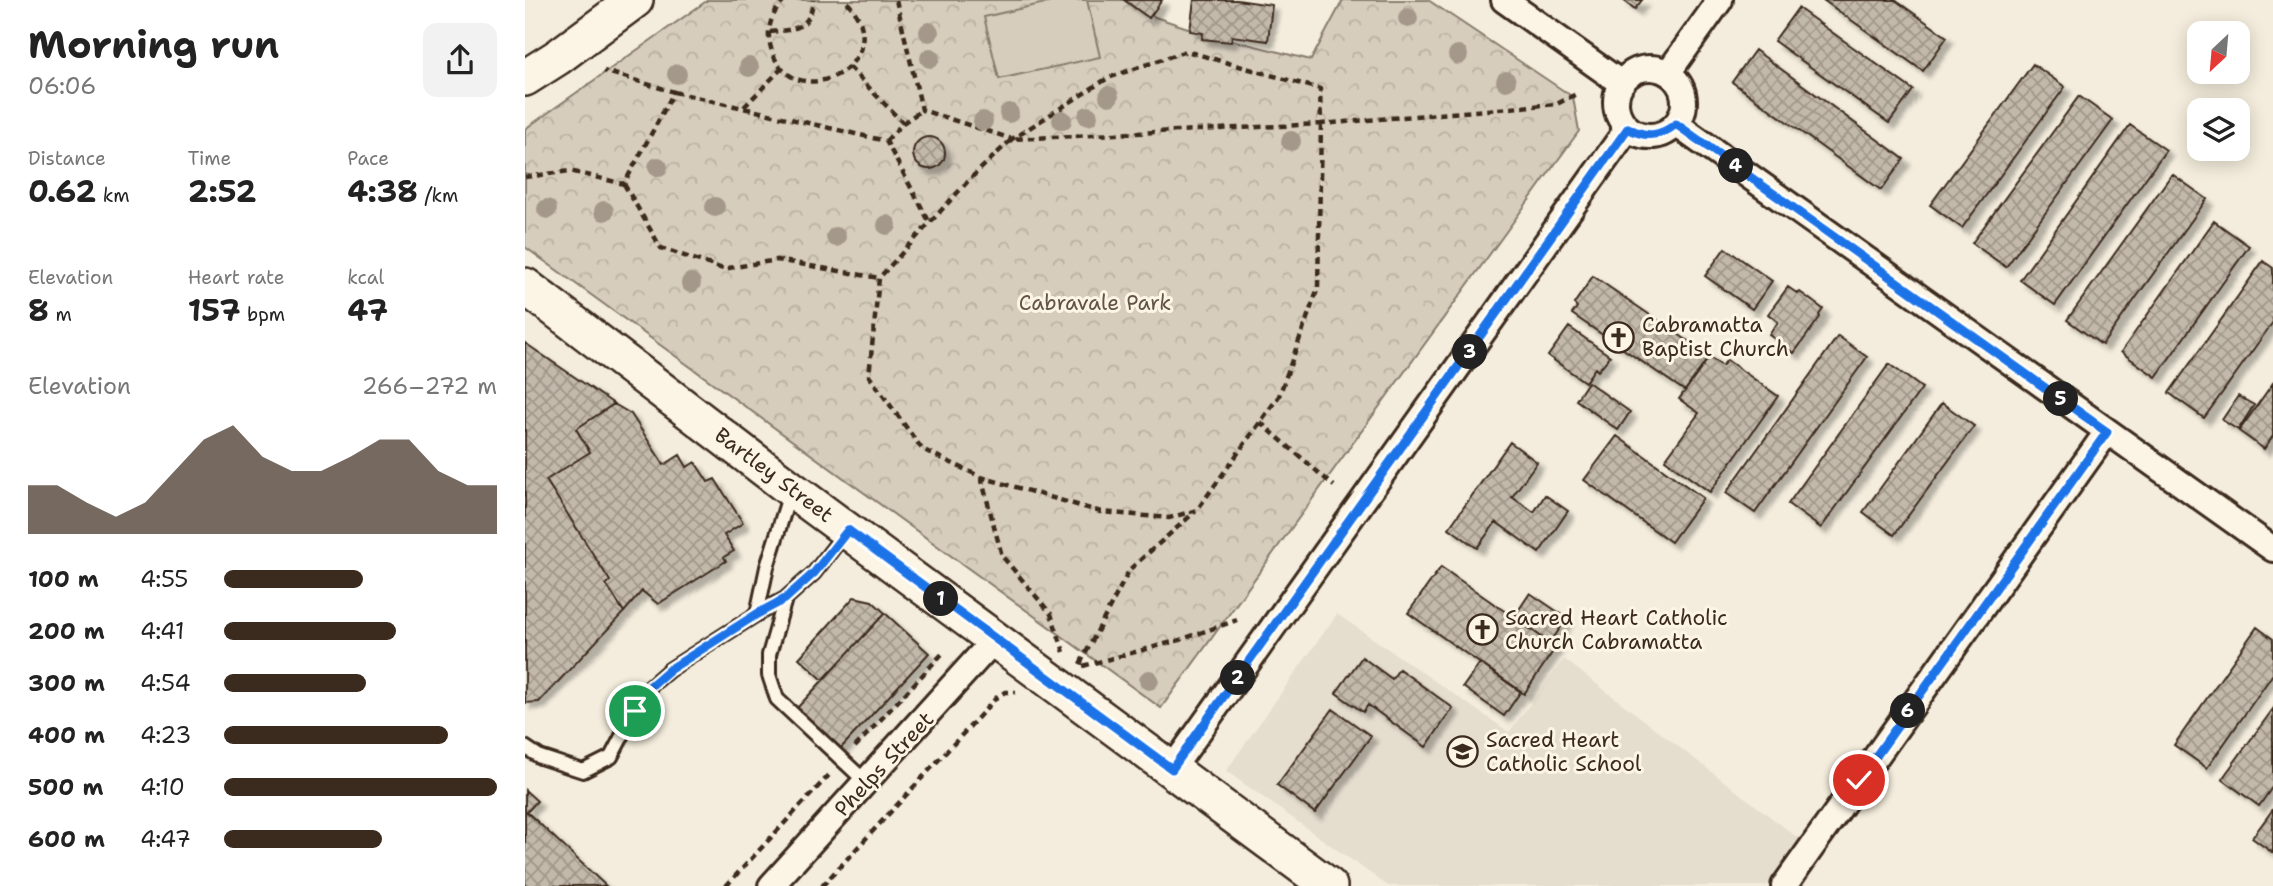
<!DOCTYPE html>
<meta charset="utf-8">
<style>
:root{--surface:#fff;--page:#f2f2f2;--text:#222;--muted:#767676;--accent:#3b2a1e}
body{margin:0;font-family:"Shantell Sans",sans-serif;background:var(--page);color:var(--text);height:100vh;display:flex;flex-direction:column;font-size:26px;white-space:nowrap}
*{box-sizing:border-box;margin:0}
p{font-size:23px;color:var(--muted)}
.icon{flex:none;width:38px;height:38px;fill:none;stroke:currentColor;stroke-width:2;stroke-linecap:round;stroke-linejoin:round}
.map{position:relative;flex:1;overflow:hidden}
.drawer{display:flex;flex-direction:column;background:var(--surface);width:525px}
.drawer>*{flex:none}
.needle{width:46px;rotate:206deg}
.tools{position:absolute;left:1662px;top:21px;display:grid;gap:14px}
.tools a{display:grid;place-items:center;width:63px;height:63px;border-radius:14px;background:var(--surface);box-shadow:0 4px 18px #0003;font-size:35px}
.pin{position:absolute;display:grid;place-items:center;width:60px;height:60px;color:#fff;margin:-30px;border:4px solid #fff;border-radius:50%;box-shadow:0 2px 7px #0007}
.km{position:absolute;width:35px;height:35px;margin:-18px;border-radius:50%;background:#222;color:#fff;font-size:19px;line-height:35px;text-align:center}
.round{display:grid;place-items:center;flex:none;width:74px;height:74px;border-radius:14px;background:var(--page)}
.summary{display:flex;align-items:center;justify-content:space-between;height:119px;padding:0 28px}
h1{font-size:38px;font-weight:700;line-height:52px}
.figures{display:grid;grid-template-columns:repeat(3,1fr);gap:10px;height:119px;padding:7px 28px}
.figures div{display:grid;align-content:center}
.figures b{font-size:30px;font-weight:700}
.figures small{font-size:19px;font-weight:400}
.figures p{font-size:19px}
.chart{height:196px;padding:14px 28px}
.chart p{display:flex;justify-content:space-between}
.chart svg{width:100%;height:126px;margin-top:7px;fill:var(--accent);opacity:.7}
ul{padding:0 28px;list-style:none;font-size:23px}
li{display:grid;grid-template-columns:112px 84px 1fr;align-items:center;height:52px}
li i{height:18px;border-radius:9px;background:var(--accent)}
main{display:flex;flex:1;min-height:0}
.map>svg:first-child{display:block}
</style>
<main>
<section class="drawer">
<div class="summary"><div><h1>Morning run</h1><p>06:06</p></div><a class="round"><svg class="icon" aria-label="share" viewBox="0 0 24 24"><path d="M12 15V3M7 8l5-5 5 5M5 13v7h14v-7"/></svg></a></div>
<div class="figures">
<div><p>Distance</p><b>0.62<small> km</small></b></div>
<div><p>Time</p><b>2:52</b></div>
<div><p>Pace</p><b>4:38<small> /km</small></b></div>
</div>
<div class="figures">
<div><p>Elevation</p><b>8<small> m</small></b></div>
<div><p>Heart rate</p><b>157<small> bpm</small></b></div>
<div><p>kcal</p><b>47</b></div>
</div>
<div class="chart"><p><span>Elevation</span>266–272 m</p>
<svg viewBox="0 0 160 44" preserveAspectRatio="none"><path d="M0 44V27L10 27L20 33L30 38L40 33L50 22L60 11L70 6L80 17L90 22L100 22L110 17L120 11L130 11L140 22L150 27L160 27V44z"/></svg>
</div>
<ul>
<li><b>100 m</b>4:55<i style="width:51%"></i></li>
<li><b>200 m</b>4:41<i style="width:63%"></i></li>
<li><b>300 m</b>4:54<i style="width:52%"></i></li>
<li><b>400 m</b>4:23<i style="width:82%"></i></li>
<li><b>500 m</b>4:10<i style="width:100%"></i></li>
<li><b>600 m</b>4:47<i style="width:58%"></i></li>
</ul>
</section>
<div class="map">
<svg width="1748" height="886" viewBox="0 0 1748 886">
<defs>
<pattern id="park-crowns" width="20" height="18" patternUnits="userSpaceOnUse" patternTransform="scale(1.75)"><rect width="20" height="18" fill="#d6cdbd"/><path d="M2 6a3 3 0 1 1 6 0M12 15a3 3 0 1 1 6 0" fill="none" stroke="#b9b0a2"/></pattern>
<pattern id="building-cross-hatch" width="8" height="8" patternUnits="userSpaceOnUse" patternTransform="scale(1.75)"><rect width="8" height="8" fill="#c3b9aa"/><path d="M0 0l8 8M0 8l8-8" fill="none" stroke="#a0978a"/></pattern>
<filter id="shadow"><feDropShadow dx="6" dy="6" stdDeviation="2" flood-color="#0004"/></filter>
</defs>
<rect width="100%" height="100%" fill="#f4eddd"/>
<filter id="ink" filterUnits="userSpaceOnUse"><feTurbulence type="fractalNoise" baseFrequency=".0143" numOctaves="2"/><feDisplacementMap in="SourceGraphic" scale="14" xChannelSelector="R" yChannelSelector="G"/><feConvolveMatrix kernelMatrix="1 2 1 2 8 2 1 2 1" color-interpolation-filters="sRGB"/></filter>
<g filter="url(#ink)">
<path fill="#e5ddce" d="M812 614 984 732 1039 659 1277 841 1241 886H863L701 771Z"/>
<path fill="url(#park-crowns)" stroke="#887c6e" stroke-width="2" d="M183 0H605L630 17 678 33 786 60 818 0H903L1048 97 1054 131 636 708 0 247V129Z"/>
<path fill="#d6cdbd" stroke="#887c6e" stroke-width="2" d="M533 0H562L575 57 474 79 459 17Z"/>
<path fill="url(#building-cross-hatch)" stroke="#3b2a1e" stroke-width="2" filter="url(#shadow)" d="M599 0H637L624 18Z
M669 0H712L747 5 743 41 707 36 706 42 677 39 678 33 665 31Z
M1098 0H1117L1110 9Z
M1298 0H1370L1422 37 1398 71Z
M1273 8 1388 90 1364 123 1249 41Z
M1230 50 1379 159 1356 190 1207 82Z
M1508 64 1540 87 1437 228 1405 205Z
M1554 96 1588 120 1481 267 1447 243Z
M1605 125 1641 150 1530 305 1495 280Z
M388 153a16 16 0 1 1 32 0a16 16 0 1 1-32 0Z
M1647 174 1682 199 1577 345 1542 320Z
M1689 221 1724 246 1631 377 1596 352Z
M1200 248 1247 281 1227 309 1180 276Z
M1738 261 1748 268V322L1679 418 1644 393Z
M1068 276 1185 356 1160 391 1047 314 1052 307 1049 304Z
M1263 287 1273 294 1275 292 1298 309 1294 315 1295 317 1269 353 1244 335 1253 322 1243 314Z
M1044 327 1085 356 1073 371 1070 368 1060 382 1023 356Z
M1313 336 1342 357 1230 513 1201 493Z
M0 343 89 404 51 429 65 452 21 480 85 581 81 584 99 612 14 702 0 703Z
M1184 357 1197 366 1202 360 1253 396 1185 492 1140 460 1174 413 1154 399Z
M1364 364 1397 388 1296 528 1263 504Z
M1063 382 1105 412 1093 430 1051 400Z
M1748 383V436L1739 449 1714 431Z
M1713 396 1729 405 1713 430 1697 420Z
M1417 403 1449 426 1369 535 1338 512Z
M89 404 106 414 139 465 155 455 162 467 170 462 183 482 190 479 218 523 199 535 209 551 199 557 201 561 133 604 117 591 99 612 81 584 85 581 21 480 65 452 51 429Z
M1092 436 1178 498 1146 542 1059 480Z
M985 442 1012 462 987 497 1009 512 1020 495 1043 511 1014 553 971 522 952 548 924 528Z
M916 567 1031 647 999 694 883 613Z
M1005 593 1042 618 1025 643 989 617Z
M329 597 347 601 360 613 298 680 274 658Z
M360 613 404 653 316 748 272 708Z
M1732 627 1748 639V674L1682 768 1649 745Z
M837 657 867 679 874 669 928 708 901 747 843 705 838 712 811 693Z
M955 663 996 691 979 716 938 687Z
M808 709 846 736 790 813 752 785Z
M1748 709V786L1734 806 1697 779Z
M0 790 12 801 2 812 81 886H0Z
M1748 809V853L1727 838Z"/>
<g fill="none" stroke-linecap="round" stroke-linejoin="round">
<defs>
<path id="service" d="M260 599 244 655V675L252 699 342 783
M232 614 242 567 265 493
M0 747 15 757 58 771 86 757 122 689 144 670 232 614 260 599 289 573 320 533"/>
<path id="minor" d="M979 0 1096 83
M1091 102a34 34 0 1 1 68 0a34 34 0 1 1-68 0Z
M1143 73 1195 0
M1151 124 1748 549
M647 769 1103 128
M246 886 470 639
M1259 886 1582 432"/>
<path id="secondary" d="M0 78 33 57 110 0
M0 286 266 489 804 886"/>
</defs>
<use href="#service" stroke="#3b2a1e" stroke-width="18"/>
<use href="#minor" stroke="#3b2a1e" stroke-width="30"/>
<use href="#secondary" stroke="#3b2a1e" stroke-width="40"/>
<path stroke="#3b2a1e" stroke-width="4.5" stroke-dasharray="7 5" stroke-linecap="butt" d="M260 0C248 11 241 27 245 44 262 123 382 62 320 0
M371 0 397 110 487 139 583 78 661 51 795 89 796 124 1032 104 1051 94
M245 32C268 30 286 29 288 0
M324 67 378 123
M149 92 361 141 405 223
M219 107 257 68
M796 124 793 288 754 396 672 510 644 518 576 512 456 477 397 449 344 376 354 278 445 179 487 139Z
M361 141 378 123 397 110
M0 177 45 171 99 184 149 92 79 71
M99 184 136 248 198 269 252 260 354 278
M735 422 809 486
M456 477 477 556 526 614 539 652
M555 664 605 569 671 511
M558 666 655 640 712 620
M330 747 418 653
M201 886 305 774
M297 886 472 697 480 692H491"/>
<use href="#service" stroke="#fcf5e5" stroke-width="12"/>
<use href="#minor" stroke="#fcf5e5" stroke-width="24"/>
<use href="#secondary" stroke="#fcf5e5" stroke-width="35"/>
</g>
<g fill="#a4988a">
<circle cx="883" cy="18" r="10"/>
<circle cx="404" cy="32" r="10"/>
<circle cx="933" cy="55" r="10"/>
<circle cx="405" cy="58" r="10"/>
<circle cx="224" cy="67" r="10"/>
<circle cx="152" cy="74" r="10"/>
<circle cx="981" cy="81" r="10"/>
<circle cx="584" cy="96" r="10"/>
<circle cx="484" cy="113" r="10"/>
<circle cx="563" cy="116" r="10"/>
<circle cx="537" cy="120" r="10"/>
<circle cx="458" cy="121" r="10"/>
<circle cx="766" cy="141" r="10"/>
<circle cx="133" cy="167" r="10"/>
<circle cx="190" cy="207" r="10"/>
<circle cx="22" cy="209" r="10"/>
<circle cx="79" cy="211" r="10"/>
<circle cx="362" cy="225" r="10"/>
<circle cx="311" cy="237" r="10"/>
<circle cx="166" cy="283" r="10"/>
<circle cx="624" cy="680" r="10"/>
</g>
</g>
<g fill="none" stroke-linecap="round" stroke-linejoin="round" filter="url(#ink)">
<defs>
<path id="route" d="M110 711 122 689 144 670 232 614 260 599 289 573 323 530 647 769 1103 128C1120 138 1135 137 1151 124L1582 432 1334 780"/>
</defs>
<use href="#route" stroke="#fff" stroke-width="14"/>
<use href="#route" stroke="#1a73e8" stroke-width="9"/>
</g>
<defs>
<symbol id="church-ring" viewBox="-11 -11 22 22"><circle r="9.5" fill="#fcf5e5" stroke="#3b2a1e" stroke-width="1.5"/><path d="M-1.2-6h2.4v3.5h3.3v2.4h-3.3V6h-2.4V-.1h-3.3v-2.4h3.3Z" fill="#3b2a1e"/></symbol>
<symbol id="school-ring" viewBox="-11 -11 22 22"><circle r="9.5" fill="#fcf5e5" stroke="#3b2a1e" stroke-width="1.5"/><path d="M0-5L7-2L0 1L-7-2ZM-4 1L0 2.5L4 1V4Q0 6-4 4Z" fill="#3b2a1e"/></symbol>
</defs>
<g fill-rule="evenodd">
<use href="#church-ring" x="1076" y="320" width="35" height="35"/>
<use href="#church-ring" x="940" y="612" width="35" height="35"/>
<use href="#school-ring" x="920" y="734" width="35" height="35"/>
</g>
<g text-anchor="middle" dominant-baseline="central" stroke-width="6" stroke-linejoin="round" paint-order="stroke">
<g font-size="21" fill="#625346" stroke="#fcf5e5">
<text x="570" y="303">Cabravale Park</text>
</g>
<g font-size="21" fill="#3b2a1e" stroke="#fcf5e5" text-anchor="start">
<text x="1117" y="325">Cabramatta<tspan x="1117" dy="24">Baptist Church</tspan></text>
<text x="980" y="618">Sacred Heart Catholic<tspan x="980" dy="24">Church Cabramatta</tspan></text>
<text x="961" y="740">Sacred Heart<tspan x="961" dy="24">Catholic School</tspan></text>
</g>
<g font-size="21" fill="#3b2a1e" stroke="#fcf5e5">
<text transform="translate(249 475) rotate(37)">Bartley Street</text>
<text transform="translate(359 764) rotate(-47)">Phelps Street</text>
</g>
</g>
</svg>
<div class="tools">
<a><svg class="needle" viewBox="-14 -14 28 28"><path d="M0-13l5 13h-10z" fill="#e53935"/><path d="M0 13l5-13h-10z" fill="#767676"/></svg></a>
<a><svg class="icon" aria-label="layers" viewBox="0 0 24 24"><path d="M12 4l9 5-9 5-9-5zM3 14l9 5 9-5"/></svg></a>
</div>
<div class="pin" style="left:110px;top:711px;background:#1e9e55"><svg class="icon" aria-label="arrive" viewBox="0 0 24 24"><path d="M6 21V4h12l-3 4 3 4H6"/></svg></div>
<div class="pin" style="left:1334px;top:780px;background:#d93025"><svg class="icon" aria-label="check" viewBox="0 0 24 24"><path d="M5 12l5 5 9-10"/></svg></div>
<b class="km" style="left:416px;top:599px">1</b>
<b class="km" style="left:713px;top:678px">2</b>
<b class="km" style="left:945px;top:352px">3</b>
<b class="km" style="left:1211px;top:166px">4</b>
<b class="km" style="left:1536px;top:399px">5</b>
<b class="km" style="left:1383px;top:711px">6</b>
</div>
</main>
